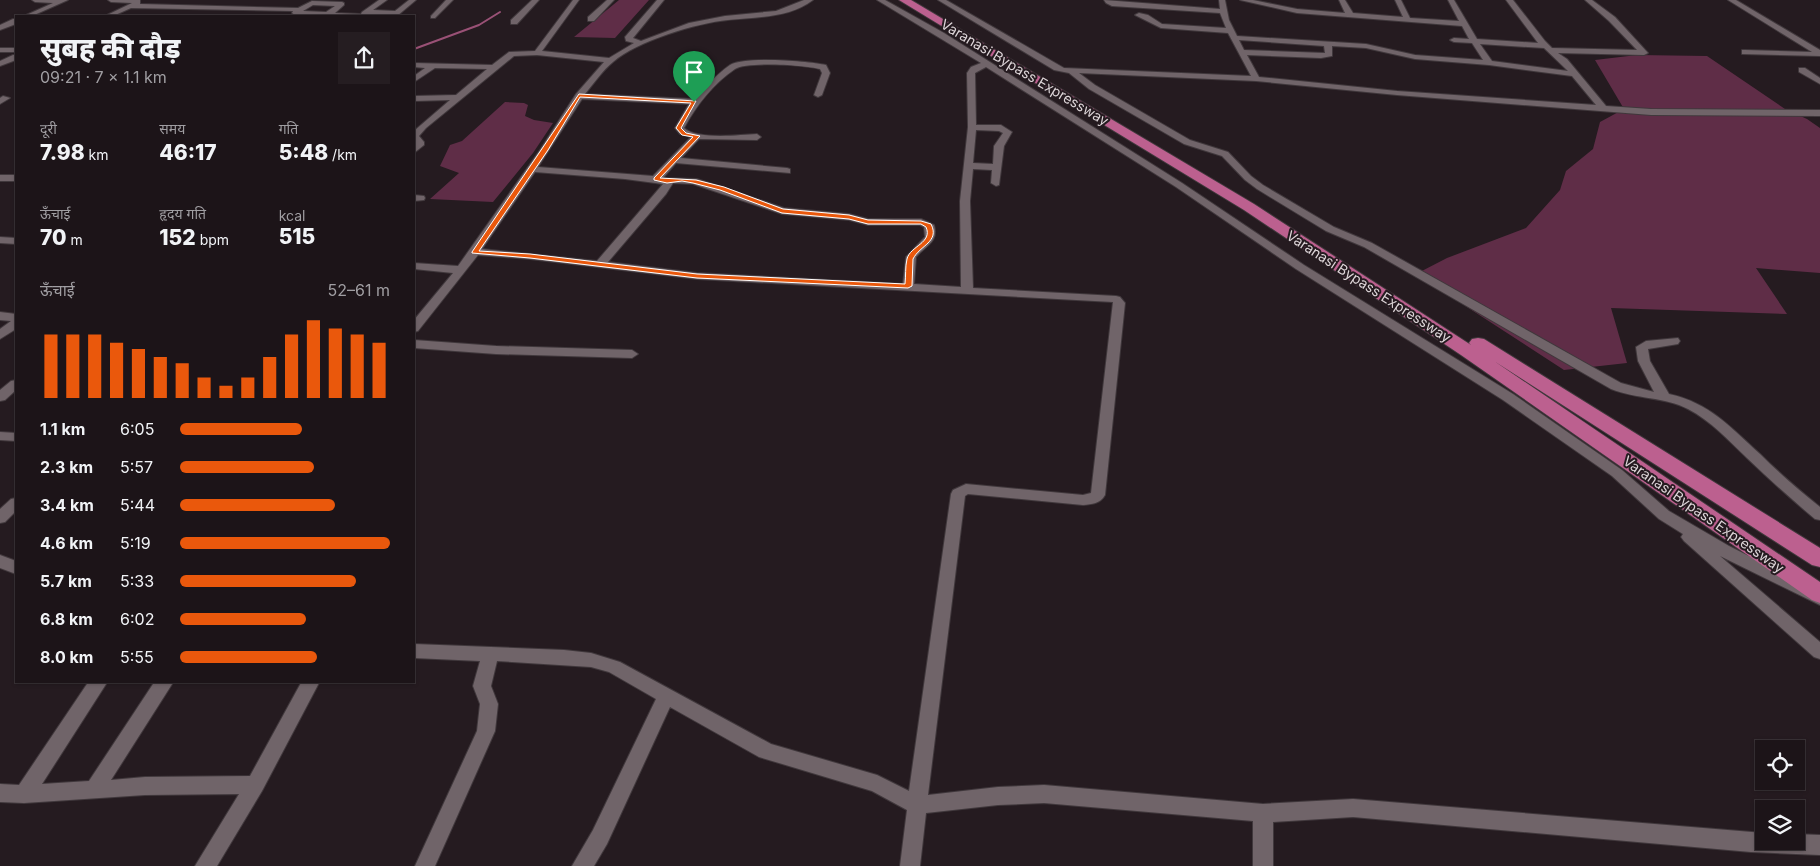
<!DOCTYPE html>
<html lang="hi">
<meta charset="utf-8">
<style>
:root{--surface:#1c1418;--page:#251d21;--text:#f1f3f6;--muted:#a09ea2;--line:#3a3337;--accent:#ea580c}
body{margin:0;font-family:Inter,"Noto Sans Devanagari",sans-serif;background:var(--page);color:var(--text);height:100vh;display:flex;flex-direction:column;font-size:19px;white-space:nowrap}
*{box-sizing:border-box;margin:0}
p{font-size:16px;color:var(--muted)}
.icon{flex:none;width:28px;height:28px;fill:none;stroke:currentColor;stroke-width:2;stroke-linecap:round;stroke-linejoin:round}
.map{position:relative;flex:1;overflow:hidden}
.drawer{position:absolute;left:15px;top:15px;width:400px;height:668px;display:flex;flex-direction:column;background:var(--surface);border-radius:0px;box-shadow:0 1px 4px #0004,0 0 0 1px var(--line)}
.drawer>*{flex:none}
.buttons{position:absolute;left:1755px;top:740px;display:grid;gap:10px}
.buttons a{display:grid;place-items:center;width:50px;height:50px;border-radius:0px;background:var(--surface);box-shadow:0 1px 4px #0004,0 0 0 1px var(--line);font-size:25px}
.pin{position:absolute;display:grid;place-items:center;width:42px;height:42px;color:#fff;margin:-51px -21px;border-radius:50% 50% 50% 0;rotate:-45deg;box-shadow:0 0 5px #0007}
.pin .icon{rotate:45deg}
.round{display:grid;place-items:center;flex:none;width:52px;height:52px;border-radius:0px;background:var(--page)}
.headline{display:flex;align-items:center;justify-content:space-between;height:85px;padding:0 25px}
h1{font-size:28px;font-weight:800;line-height:38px}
.metrics{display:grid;grid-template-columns:repeat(3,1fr);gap:8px;height:85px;padding:5px 25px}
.metrics div{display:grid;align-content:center}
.metrics b{font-size:21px;font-weight:800}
.metrics small{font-size:14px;font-weight:400}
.metrics p{font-size:14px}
.chart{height:140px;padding:10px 25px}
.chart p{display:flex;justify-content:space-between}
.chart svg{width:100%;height:90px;margin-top:5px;stroke:var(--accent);stroke-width:6}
ul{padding:0 25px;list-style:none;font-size:16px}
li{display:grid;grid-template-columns:80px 60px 1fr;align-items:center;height:38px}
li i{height:12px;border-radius:6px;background:var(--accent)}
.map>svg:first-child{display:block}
</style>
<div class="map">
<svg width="1820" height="866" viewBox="0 0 1820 866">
<rect width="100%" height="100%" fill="#251b20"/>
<path fill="#5f2d47" d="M619 0H649L615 38 574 37Z
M1637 55 1707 56 1785 109 1807 119 1820 128V273L1756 268 1787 314 1611 308 1627 363 1564 370 1416 274 1447 258 1526 228 1560 190 1566 171 1593 149 1600 122 1624 109 1595 60Z
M505 102 524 103 528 105 525 116 534 120 553 123 533 153 493 202 430 199 459 173 440 166 450 145 462 141Z"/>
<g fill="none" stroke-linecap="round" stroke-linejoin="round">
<path stroke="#9a5176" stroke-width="2" d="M414 49 479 25 500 12"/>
<defs>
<path id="minor" d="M32 0H68L32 16H24L53 3 35 2Z
M108 0H140V4L298 8 312 1 342 2 344 3V5L335 13 361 14 362 12 379 0H387L373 10 395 11 409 0H416L397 16 367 14 364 16 295 15 292 13 293 11 131 8 113 16H105L132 3 111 2ZM313 5 335 6 326 12 303 11Z
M446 0H453L435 18H431V16Z
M532 0H539L517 24H511V20Z
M573 0H579L542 51 609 58 634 43 626 41 625 37 657 0H664L633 38 641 41 689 23 725 16 776 11 804 0H813C790 18 756 17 728 20 697 23 637 41 613 62 603 70 594 83 585 94L693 99C705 88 717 74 730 65 744 56 809 61 826 65L830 73 822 95 818 97 814 95 822 73 820 69C805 65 747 61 735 69 714 83 696 106 684 128 697 140 739 135 757 134L761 137 757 140 699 139 681 158 787 168 790 169V173L676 163 663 178 697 179 784 208 849 214 868 219H921L934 225C939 242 926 245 916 257L914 284 961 287 960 201 968 127 967 73 971 67 981 63 877 0H885L944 33 1182 183 1304 265 1513 394 1622 470 1669 511 1729 546 1820 592V605L1720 556 1820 642V659L1814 657 1684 541 1681 537 1683 534 1659 519 1612 476 1503 400 1296 269 1176 187 986 67 975 73 976 125H1001L1012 132 1004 146 999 185 996 186 991 183 992 170 973 169 970 201 973 288 1116 296 1120 297 1125 303 1105 495C1100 504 1092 504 1083 505L968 494 965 496 928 795 998 787 1044 785 1263 804 1353 799 1764 833V841H1796V834L1820 835V855L1751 852 1353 817 1273 822V866H1253V821L1044 803 998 805 926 813 920 866H900L907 810 872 791 759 757 670 707 607 844 594 866H572L593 830 656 699 609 672 591 667 497 661 491 686 498 704 495 731 435 866H415L477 731 480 704 473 686 480 661 414 658V644L564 650 591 653 620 662 771 744 877 775 909 791 951 494 953 490 966 484 1083 495 1091 493 1113 302 697 279 530 259 478 255 418 331 414 332V320L453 273 414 269V263L458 266 540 150 576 94 604 62 537 55 514 56 426 128 419 136 424 142V145L414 153V131L450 100 414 101V96L456 95 487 69 435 68 414 82V76L425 68 414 67V63L492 65 509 52 535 51ZM582 99 689 104 675 128 680 134 691 137 653 176 538 167ZM976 130 999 131 1003 133 994 146 993 164 973 163ZM535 172 625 179 663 184 597 261 482 249ZM673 183 693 184 782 214 849 220 868 225H920L924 227 925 237 906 257 903 284 697 273 608 262 666 194Z
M607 0H614L594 21H588V17Z
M938 0H946L1064 68 1251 76 1228 33 1161 28 1135 15 1139 13 1148 15 1162 24 1226 28 1220 13 1112 6 1106 3 1104 0 1220 9 1219 0H1225L1229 20 1237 36 1366 44 1415 55 1483 60 1472 43 1454 42 1450 40 1454 38 1469 39 1462 26 1297 13 1240 0H1253L1297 9 1345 13 1339 0H1345L1353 13 1403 17 1395 0H1401L1410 18 1459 21 1448 0H1454L1477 39 1538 43 1506 0H1513L1545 41 1552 48 1637 50 1609 21 1585 0H1592L1615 17 1648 53 1644 55 1558 53 1567 59 1606 106 1651 109 1820 110V116L1651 115 1397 95 1256 81 1079 73 1095 85 1190 140 1228 152 1251 176 1263 185 1334 227 1372 243 1621 383 1654 392 1638 361 1636 347 1646 341 1678 338 1680 341 1678 344 1648 349 1650 361 1669 394C1710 403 1730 427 1760 454 1779 473 1799 490 1820 507V520L1815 519C1791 499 1769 479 1747 458 1728 440 1711 421 1688 409 1665 397 1636 399 1611 389L1364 247 1326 231 1257 189 1245 180 1222 156 1184 144 1089 89 1069 73 1054 70ZM1239 40 1324 46 1325 53 1244 50ZM1480 44 1544 48 1568 71 1492 61ZM1332 46 1366 48 1415 59 1489 65 1572 76 1596 105 1397 91 1259 77 1247 55 1321 58 1332 56Z
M1728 0H1736L1820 50V56L1742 54V50H1745L1812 52Z
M13 19H16V24L0 30V25Z
M0 48H16V52H0Z
M13 55H16V60L0 66V61Z
M1799 68H1805L1820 78V84L1799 72Z
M3 96 10 98 0 104V98Z
M0 175H16V181H0Z
M414 195 424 196 425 198 424 200 414 201Z
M0 237 16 238V244L0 243Z
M0 312 16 314V329L0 339V329L11 321 0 320Z
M414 340 496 346 632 350 638 354 632 358 496 354 414 348Z
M16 380V390L5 400 0 401V390L11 381Z
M0 432 16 433V441L0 440Z
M16 498V511L5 522 0 523V509L11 499Z
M0 555 16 561V574L0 568Z
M89 681H108L42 784 89 781 155 681H174L111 780 145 777 250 776 302 681H320L262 791 217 866H195L239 794 145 795 24 803 0 802V784L19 785Z"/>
<path id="highway" d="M899 0H911L1254 204 1471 345 1469 343 1472 339 1478 338 1484 339 1820 548V567L1812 565 1494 361 1820 582V603L1812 600 1461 355 1244 210Z"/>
</defs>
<use href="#minor" stroke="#40383c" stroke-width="2"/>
<use href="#highway" stroke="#40383c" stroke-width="2"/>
<use href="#minor" fill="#706469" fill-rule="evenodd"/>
<use href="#highway" fill="#bc608f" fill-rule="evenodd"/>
</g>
<path fill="#ea580c" stroke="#fff" fill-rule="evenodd" d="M579 94 696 101 681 128 686 133 700 136 660 178 696 180 724 187 783 209 849 215 868 220 921 221 931 224C940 242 920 245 913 259L912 286 908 288 697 278 530 258 472 253V252ZM580 97 691 103 676 128 682 135 693 137 654 178V180L667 183 682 181 693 183 720 190 782 213 849 219 868 224H921L926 227C933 243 910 246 907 259 905 267 906 276 905 284L697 274 530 254 479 251 548 150Z"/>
<g text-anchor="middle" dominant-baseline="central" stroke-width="4" stroke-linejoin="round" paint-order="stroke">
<g font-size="14" fill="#ded6d9" stroke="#251b20">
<text transform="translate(1025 72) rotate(31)">Varanasi Bypass Expressway</text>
<text transform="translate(1369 286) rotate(33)">Varanasi Bypass Expressway</text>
<text transform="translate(1704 514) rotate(35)">Varanasi Bypass Expressway</text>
</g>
</g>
</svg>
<div class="buttons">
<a><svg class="icon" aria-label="locate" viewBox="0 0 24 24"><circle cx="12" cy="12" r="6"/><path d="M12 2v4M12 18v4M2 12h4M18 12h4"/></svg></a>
<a><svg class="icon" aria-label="layers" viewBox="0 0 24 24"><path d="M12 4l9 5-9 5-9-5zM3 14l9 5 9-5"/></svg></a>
</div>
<div class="pin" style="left:694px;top:102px;background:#1e9e55"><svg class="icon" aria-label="arrive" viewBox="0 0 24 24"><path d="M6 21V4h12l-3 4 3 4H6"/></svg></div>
<section class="drawer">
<div class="headline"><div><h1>सुबह की दौड़</h1><p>09:21 · 7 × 1.1 km</p></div><a class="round"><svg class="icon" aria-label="share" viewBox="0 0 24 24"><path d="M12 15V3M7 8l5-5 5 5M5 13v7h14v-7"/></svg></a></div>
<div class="metrics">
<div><p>दूरी</p><b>7.98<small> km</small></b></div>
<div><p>समय</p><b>46:17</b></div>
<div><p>गति</p><b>5:48<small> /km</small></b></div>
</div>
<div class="metrics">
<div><p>ऊँचाई</p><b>70<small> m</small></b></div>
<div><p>हृदय गति</p><b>152<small> bpm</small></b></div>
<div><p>kcal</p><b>515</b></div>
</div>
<div class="chart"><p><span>ऊँचाई</span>52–61 m</p>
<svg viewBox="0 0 160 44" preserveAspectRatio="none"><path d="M5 44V13M15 44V13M25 44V13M35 44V17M45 44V20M55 44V24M65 44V27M75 44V34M85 44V38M95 44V34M105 44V24M115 44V13M125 44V6M135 44V10M145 44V13M155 44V17"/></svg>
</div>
<ul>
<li><b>1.1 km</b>6:05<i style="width:58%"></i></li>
<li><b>2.3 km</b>5:57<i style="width:64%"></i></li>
<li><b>3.4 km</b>5:44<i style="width:74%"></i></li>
<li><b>4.6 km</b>5:19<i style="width:100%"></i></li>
<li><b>5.7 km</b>5:33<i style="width:84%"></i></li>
<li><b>6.8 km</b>6:02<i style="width:60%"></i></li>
<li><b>8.0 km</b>5:55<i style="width:65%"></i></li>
</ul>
</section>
</div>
